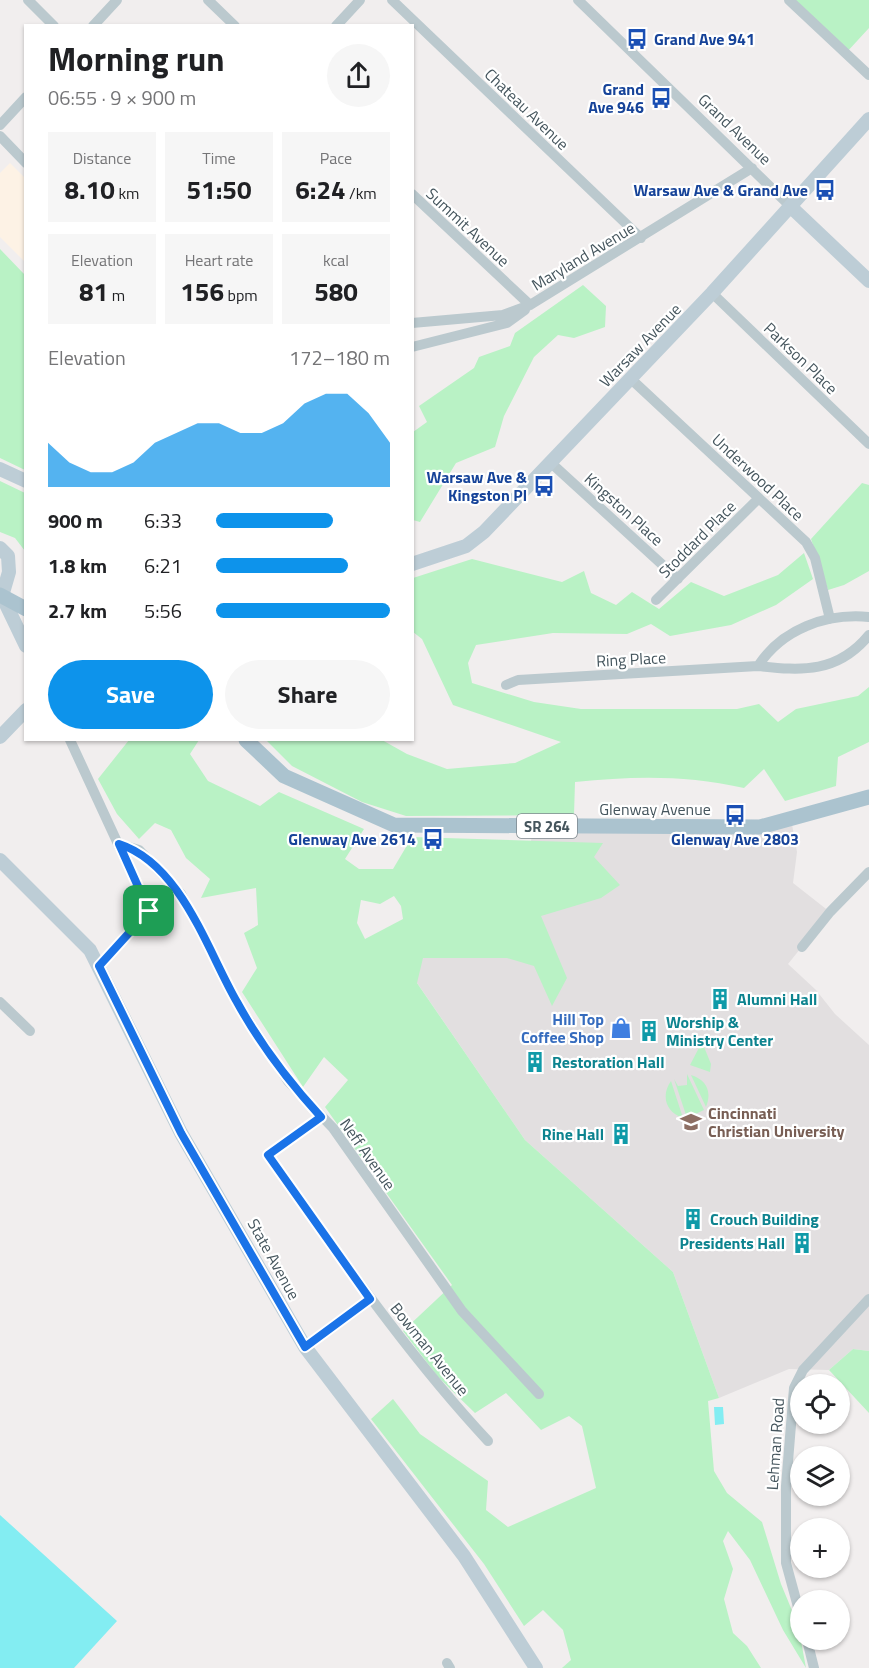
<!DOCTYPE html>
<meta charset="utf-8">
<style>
:root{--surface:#fff;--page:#f6f6f6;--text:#202124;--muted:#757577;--accent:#0d93eb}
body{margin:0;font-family:"Titillium Web",sans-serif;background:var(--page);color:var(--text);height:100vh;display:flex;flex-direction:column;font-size:22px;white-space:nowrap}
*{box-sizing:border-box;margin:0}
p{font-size:20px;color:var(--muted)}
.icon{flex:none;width:33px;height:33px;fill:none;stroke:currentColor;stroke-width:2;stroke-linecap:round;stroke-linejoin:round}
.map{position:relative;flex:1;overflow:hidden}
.drawer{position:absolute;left:24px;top:24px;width:390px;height:717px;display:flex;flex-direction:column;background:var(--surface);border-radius:0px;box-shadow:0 2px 4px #0004}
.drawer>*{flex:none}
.fabs{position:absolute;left:790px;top:1374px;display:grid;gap:12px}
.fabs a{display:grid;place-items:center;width:60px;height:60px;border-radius:50%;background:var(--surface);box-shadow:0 2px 4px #0004;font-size:30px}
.pin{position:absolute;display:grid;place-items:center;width:51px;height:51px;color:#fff;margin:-26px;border-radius:12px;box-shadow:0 3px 9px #0006}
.round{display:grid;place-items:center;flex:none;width:63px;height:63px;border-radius:32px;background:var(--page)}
.summary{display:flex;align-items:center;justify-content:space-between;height:102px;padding:0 24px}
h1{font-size:33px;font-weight:700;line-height:45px}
.figures{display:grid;grid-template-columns:repeat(3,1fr);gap:9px;height:102px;padding:6px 24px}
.figures div{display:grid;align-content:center;border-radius:0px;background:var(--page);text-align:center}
.figures b{font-size:26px;font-weight:700}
.figures small{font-size:16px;font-weight:400}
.figures p{font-size:16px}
.chart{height:168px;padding:12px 24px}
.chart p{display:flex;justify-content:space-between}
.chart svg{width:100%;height:108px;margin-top:6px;fill:var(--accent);opacity:.7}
.action{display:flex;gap:12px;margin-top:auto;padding:12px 24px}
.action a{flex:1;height:69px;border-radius:36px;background:var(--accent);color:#fff;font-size:24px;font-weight:700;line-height:69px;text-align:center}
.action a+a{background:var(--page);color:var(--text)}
ul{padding:0 24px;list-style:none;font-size:20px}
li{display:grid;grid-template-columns:96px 72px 1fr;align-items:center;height:45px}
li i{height:15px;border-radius:8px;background:var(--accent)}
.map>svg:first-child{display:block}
</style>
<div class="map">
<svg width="869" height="1668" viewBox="0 0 869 1668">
<rect width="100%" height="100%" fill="#f1eeee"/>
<path fill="#fdf2e5" d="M10 163 25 178V262L0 237V173Z"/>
<path fill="#e2dfe0" d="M791 819 797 852 793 883 830 912 788 964 816 990 835 1014 869 1045V1351L853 1349 829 1370 789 1369 719 1398 673 1272 525 1140 400 958H507L534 826Z"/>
<path fill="#b9f2c5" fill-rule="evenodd" d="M789 0H869V28L846 53Z
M0 249 25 275V470L0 458Z
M583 285 606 306 605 327 574 338 558 335 534 357 504 416 495 447 456 463 420 522 413 520V432L427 422 419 406 474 368 479 357 510 346 515 333Z
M0 481 25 493V551L15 538 0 532Z
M862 483 869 485V571L844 585 828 590 811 539Z
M804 553 813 579 776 605 731 625 670 636 651 624 627 634 553 633 476 645 468 663 472 683 534 702 581 709H737L759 704 778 722 796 709 858 696 869 687V742L838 757 836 786 785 801 764 769 744 788C685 775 635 776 575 782L574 815 406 816 362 802 292 766 266 740H382L407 754 447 769 515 763 561 742 453 705 422 639 413 632V578L472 559 562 582 584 571 591 593 616 605 632 592 659 609 691 582 724 596 778 575Z
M129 740H199L190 754 208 781 260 806 279 792 364 829 345 859 359 869H393L412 837 603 843 594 857 620 885 601 898 541 916 567 978 552 1006 534 966 507 958H423L417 983 525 1140 673 1272 719 1398 708 1401 714 1471 727 1493 762 1522 781 1584 798 1625 806 1668 783 1630 750 1560 728 1531 723 1541 733 1569 724 1599 733 1633 747 1646 761 1668H562L571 1660 563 1630 543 1610 524 1626 484 1564 371 1419 393 1399 420 1434 488 1481 486 1510 508 1527 596 1488 582 1426 569 1416 541 1430 506 1393 475 1413 438 1377 403 1331 452 1285 325 1107 348 1080 324 1057 303 1087 242 992 257 968 244 933 258 925 256 888 201 898 210 879 186 858 171 830 155 823 139 839 117 814 98 779ZM394 896 401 906 403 919 365 939 357 923 361 900 380 904Z
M702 1042 711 1064 710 1072 690 1065Z
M687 1074 704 1110 687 1118 674 1079 678 1086 687 1085Z
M691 1075C707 1080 712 1092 706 1107Z
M671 1081 683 1118C665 1112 661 1095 671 1081Z
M853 1349 869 1351V1413L829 1370Z"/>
<path fill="#83edf2" d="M714 1407H723L724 1424 715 1425Z
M0 1515 117 1621 74 1668H0Z"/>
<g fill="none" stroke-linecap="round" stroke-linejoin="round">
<path stroke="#bbc9ce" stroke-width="10" d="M28 0 54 26
M208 0 235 26
M392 0 641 238
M578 0 791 207
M789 0 869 75
M93 26 117 0
M336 26 360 0
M0 125 26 97
M0 136 26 163
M412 194 530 305
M712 293 869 444
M412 323 503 315 530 305 752 168
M412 347 507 323 525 310
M631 379 806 542 815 558 830 619
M550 462 678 579
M656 600 758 499
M758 666C802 671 838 673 869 635
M506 685 518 680 758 666C782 629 826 613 869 617
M70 740 149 911 99 966
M119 844 139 850 181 894 238 1004 288 1081 333 1128 462 1311 539 1394
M802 947 830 912 869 872
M0 1002 30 1031
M321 1117 268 1155C338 1253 406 1353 488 1441
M305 1347 370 1299
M801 1618 786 1563V1486L794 1388 803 1370 869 1299
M807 1640 814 1668
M447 1663 450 1668"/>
<path stroke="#bdcdd6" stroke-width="14" d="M791 207 869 281
M0 469 26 481
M0 548 8 556 9 572 2 596 26 646
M412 564 466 546 484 532 712 293 869 119
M0 737 26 710
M0 860 90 950 181 1133 305 1347 464 1556 536 1668"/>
<path stroke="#abc3cf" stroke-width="15" d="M0 595 26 609
M246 740 284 776 394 825 760 827 869 797"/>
</g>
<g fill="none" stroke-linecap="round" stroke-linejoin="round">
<defs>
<path id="route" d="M119 844C181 864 207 950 237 1002 260 1044 289 1082 321 1117L268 1155 370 1299 305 1347 181 1133 99 966 149 911Z"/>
</defs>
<use href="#route" stroke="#fff" stroke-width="12"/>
<use href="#route" stroke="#1a73e8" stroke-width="8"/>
</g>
<defs>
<symbol id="bus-bare" viewBox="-9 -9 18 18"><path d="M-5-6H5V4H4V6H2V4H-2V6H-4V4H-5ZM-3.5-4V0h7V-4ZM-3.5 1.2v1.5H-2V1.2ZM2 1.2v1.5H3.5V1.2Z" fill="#1a4fb4" stroke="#fff" stroke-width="2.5" paint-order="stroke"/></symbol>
<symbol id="building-bare" viewBox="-9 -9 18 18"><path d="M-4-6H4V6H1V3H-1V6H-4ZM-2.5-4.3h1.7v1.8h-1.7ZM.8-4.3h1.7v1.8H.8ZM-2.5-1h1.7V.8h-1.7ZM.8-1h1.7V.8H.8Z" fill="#0f9aa8" stroke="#fff" stroke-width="2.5" paint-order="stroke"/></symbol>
<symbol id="shop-bare" viewBox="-9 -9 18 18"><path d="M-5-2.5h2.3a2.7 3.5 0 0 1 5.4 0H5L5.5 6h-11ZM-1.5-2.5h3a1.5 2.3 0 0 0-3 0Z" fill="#3f7fe0" stroke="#fff" stroke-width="2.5" paint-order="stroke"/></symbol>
<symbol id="university-bare" viewBox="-9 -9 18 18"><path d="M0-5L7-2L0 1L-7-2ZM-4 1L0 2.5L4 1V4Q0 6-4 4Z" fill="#8d6e63" stroke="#fff" stroke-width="2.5" paint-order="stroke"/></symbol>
</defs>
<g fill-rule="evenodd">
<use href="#bus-bare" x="622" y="24" width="30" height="30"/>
<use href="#bus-bare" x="646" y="83" width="30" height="30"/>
<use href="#bus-bare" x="810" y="175" width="30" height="30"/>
<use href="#bus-bare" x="529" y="471" width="30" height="30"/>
<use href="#bus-bare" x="720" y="800" width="30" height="30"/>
<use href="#bus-bare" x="418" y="824" width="30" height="30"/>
<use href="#building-bare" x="705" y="984" width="30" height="30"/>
<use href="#shop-bare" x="606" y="1013" width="30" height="30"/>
<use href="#building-bare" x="634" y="1016" width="30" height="30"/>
<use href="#building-bare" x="520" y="1047" width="30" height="30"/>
<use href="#university-bare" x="676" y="1107" width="30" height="30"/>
<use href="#building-bare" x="606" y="1119" width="30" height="30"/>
<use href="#building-bare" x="678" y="1204" width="30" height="30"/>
<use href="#building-bare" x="787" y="1228" width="30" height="30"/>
</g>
<g text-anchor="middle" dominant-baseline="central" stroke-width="4.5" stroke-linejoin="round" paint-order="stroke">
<rect fill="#fff" stroke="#7d888e" stroke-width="1.5" x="517" y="814" width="60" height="24" rx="4.5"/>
<g font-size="15" font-weight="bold" fill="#45555d">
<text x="547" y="826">SR 264</text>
</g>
<g font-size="16" font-weight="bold" fill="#164399" stroke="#fff" text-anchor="end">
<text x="654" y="39" text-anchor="start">Grand Ave 941</text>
<text x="644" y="89">Grand<tspan x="644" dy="18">Ave 946</tspan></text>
<text x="808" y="190">Warsaw Ave &amp; Grand Ave</text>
<text x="527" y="477">Warsaw Ave &amp;<tspan x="527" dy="18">Kingston Pl</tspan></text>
<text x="416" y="839">Glenway Ave 2614</text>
<text x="735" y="839" text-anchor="middle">Glenway Ave 2803</text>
</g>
<g font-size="16" fill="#45555d" stroke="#fff">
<text transform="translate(527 109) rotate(44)">Chateau Avenue</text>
<text transform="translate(735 129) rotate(44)">Grand Avenue</text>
<text transform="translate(468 227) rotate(43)">Summit Avenue</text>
<text transform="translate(583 256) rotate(-31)">Maryland Avenue</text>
<text transform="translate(640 345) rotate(-46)">Warsaw Avenue</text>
<text transform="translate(801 358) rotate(44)">Parkson Place</text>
<text transform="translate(758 477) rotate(43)">Underwood Place</text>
<text transform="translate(624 509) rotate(42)">Kingston Place</text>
<text transform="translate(697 539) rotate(-45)">Stoddard Place</text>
<text transform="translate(631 659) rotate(-3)">Ring Place</text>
<text x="655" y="809">Glenway Avenue</text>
<text transform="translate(368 1154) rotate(55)">Neff Avenue</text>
<text transform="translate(274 1259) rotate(61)">State Avenue</text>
<text transform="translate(430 1349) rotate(51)">Bowman Avenue</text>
<text transform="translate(775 1444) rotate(-86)">Lehman Road</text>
</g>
<g font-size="16" font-weight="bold" fill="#0d838f" stroke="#fff" text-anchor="start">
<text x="737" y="999">Alumni Hall</text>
<text x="666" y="1022">Worship &amp;<tspan x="666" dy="18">Ministry Center</tspan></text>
<text x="552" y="1062">Restoration Hall</text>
<text x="604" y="1134" text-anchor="end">Rine Hall</text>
<text x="710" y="1219">Crouch Building</text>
<text x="785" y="1243" text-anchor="end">Presidents Hall</text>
</g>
<g font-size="16" font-weight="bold" fill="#366cbe" stroke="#fff" text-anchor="end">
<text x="604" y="1019">Hill Top<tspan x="604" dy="18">Coffee Shop</tspan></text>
</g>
<g font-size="16" font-weight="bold" fill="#785e54" stroke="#fff" text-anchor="start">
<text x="708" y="1113">Cincinnati<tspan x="708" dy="18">Christian University</tspan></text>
</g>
</g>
</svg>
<div class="fabs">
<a><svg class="icon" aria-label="locate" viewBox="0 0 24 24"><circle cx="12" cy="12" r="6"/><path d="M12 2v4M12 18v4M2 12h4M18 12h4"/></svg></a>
<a><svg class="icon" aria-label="layers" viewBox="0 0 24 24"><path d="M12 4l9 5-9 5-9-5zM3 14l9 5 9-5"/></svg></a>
<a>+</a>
<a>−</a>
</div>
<div class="pin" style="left:149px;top:911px;background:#1e9e55"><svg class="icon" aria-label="arrive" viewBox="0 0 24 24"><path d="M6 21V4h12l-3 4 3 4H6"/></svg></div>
<section class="drawer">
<div class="summary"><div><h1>Morning run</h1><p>06:55 · 9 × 900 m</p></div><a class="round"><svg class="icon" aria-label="share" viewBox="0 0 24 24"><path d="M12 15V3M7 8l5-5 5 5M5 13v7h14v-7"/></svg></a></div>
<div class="figures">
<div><p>Distance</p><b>8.10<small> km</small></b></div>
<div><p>Time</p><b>51:50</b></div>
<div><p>Pace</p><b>6:24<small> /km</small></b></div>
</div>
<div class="figures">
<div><p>Elevation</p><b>81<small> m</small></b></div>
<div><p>Heart rate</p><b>156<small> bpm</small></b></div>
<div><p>kcal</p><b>580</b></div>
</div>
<div class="chart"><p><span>Elevation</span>172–180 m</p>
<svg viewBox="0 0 160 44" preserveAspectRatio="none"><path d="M0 44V26L10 34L20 38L30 38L40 34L50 26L60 22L70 18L80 18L90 22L100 22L110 18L120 10L130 6L140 6L150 14L160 26V44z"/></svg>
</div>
<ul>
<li><b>900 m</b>6:33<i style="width:67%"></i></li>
<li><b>1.8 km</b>6:21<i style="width:76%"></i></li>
<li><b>2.7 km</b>5:56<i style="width:100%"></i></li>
</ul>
<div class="action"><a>Save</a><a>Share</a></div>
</section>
</div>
